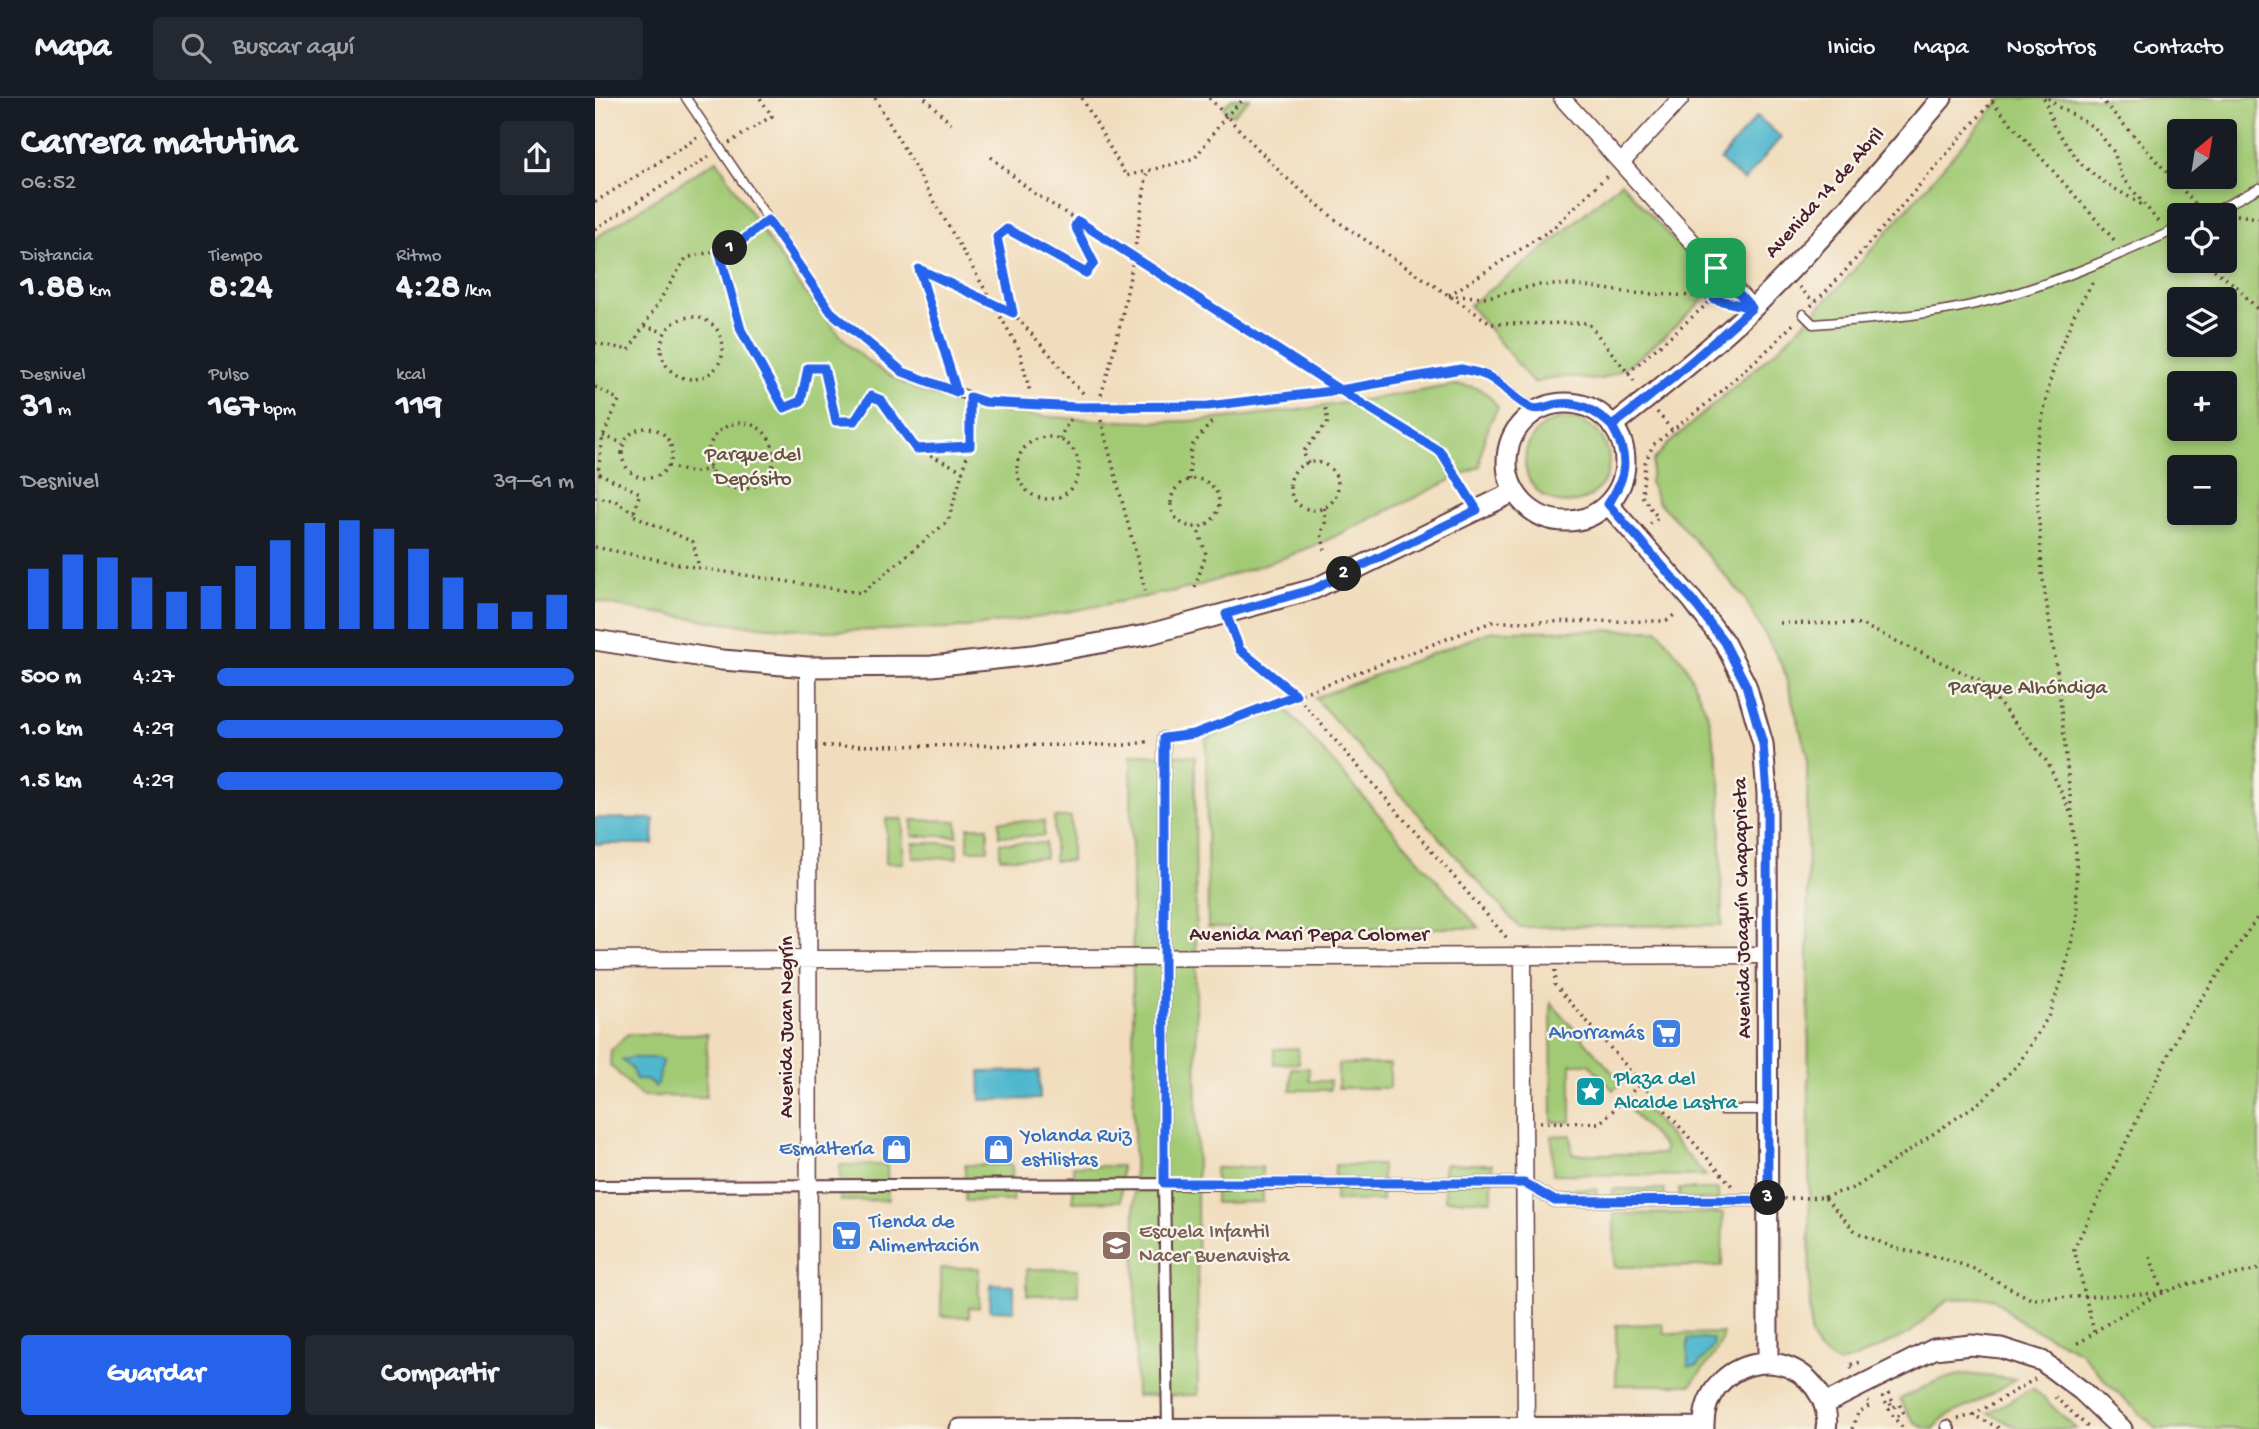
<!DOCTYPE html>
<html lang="es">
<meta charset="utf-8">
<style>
:root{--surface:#171b24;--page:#242831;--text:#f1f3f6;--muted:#9ea1a6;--line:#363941;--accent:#2563eb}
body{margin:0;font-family:"Gochi Hand",sans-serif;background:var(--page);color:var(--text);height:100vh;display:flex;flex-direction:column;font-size:26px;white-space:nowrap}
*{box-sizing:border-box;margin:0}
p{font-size:23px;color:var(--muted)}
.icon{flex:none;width:38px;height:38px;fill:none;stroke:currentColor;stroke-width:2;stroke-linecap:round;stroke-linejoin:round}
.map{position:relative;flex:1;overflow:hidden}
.side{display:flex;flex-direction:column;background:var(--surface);width:595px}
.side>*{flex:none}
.needle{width:46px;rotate:30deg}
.controls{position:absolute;left:1572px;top:21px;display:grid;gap:14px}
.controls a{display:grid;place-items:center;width:70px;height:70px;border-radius:7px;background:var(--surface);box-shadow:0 4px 10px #0003;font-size:35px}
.pin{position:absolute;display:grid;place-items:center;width:60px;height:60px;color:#fff;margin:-30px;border-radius:14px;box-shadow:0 4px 10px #0006}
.km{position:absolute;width:35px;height:35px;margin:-18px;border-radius:50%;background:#222;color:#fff;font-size:19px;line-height:35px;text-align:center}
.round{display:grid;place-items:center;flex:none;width:74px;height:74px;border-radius:7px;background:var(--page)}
.summary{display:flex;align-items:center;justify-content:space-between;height:119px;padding:0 21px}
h1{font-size:38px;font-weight:700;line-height:52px}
.stats{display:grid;grid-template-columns:repeat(3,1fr);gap:10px;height:119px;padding:7px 21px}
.stats div{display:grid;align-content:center}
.stats b{font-size:35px;font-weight:700}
.stats small{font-size:19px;font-weight:400}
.stats p{font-size:19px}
.chart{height:196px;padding:14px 21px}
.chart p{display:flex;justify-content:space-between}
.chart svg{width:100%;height:126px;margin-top:7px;stroke:var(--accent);stroke-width:6}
.cta{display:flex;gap:14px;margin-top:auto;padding:14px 21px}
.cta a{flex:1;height:80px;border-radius:7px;background:var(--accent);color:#fff;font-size:28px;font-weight:700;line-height:80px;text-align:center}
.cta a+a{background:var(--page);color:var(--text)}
ul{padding:0 21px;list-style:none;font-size:23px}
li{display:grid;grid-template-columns:112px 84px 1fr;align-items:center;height:52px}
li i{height:18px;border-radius:9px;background:var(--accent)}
header{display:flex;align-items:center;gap:42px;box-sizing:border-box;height:98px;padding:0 35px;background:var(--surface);border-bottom:2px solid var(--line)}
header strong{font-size:33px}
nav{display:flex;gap:38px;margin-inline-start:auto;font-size:24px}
.search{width:490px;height:63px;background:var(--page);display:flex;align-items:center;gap:18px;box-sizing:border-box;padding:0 24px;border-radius:7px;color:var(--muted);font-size:26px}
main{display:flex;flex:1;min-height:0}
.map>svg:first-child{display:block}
</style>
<header>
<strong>Mapa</strong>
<div class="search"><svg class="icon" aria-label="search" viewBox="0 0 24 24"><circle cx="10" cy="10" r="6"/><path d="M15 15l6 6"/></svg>Buscar aquí</div>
<nav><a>Inicio</a><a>Mapa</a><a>Nosotros</a><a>Contacto</a></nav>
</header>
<main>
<section class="side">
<div class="summary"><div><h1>Carrera matutina</h1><p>06:52</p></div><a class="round"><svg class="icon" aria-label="share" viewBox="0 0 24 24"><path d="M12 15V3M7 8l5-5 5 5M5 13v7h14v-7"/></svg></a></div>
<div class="stats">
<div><p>Distancia</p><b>1.88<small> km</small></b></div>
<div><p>Tiempo</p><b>8:24</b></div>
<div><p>Ritmo</p><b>4:28<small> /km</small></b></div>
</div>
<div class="stats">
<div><p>Desnivel</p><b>31<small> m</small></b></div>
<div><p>Pulso</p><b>167<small> bpm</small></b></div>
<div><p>kcal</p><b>119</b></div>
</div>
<div class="chart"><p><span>Desnivel</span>39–61 m</p>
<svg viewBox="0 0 160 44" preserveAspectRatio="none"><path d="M5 44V23M15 44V18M25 44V19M35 44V26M45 44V31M55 44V29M65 44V22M75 44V13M85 44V7M95 44V6M105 44V9M115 44V16M125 44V26M135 44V35M145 44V38M155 44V32"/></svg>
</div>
<ul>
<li><b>500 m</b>4:27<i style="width:100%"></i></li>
<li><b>1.0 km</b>4:29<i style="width:97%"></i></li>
<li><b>1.5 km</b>4:29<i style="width:97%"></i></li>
</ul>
<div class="cta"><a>Guardar</a><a>Compartir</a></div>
</section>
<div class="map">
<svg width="1664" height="1331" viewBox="0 0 1664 1331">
<rect width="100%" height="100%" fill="#f7f3e8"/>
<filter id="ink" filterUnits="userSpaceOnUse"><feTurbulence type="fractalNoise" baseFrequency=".0143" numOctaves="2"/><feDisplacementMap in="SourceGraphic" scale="14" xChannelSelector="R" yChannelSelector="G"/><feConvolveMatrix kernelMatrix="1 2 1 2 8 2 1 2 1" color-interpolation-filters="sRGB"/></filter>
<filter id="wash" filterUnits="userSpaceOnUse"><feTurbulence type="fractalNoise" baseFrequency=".00686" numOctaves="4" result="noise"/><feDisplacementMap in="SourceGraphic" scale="28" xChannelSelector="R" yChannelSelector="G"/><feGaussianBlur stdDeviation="1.57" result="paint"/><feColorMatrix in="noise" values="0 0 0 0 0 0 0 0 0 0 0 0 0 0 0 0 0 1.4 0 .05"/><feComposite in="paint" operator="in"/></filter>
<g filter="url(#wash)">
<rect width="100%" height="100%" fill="#f1ddbd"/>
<path fill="#a2ca75" stroke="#767450" stroke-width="2" fill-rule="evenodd" d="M638 0H655L638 17 629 12V8Z
M1408 0H1664V1331H1562L1513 1286 1486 1254 1426 1224 1398 1200 1354 1201 1315 1235 1266 1258 1243 1266 1222 1251 1215 1234 1212 657 1188 569 1149 499 1086 427 1062 403 1055 384 1059 362 1072 347 1186 248 1246 187ZM1584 33H1629V79H1584ZM1584 117H1629V163H1584ZM1584 201H1629V247H1584ZM1584 285H1629V331H1584ZM1584 369H1629V415H1584Z
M122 62C152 109 181 157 216 202 232 222 249 244 269 260 328 306 385 313 457 319 511 323 567 326 621 321 701 314 781 300 861 287 884 288 890 291 903 309 893 328 886 345 885 368L728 444 691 459 600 489 446 519 356 531 225 533 138 526 35 511 0 503V140Z
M1026 84 1121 190C1093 215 1046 265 1012 279 997 285 984 278 970 279 960 279 948 283 938 285L874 207 943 156Z
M930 363a42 42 0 1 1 84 0a42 42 0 1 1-84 0Z
M1063 532 1090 566 1114 619 1125 676 1127 827 924 829 720 600 897 533Z
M690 610 884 830H613L611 641Z
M536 657 600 658 603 1297 541 1298Z
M459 719H476V763H459Z
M291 721H308V765H291Z
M317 722 362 723V738H317Z
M404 723H449V738H404Z
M373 729H393V752H373Z
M318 745H362V760H318Z
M405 745H450V760H405Z
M956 905 1027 985 1018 992 994 966H976V1024H957Z
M33 936H112L111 999 46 998 15 967 16 952Z
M703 950 704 965 679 966V951Z
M743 966H795V990H743Z
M696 970H714V983H735V992H696Z
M1044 1004 1111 1078 958 1076 957 1038 976 1037 977 1056H1068L1070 1050 1036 1013Z
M849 1066H897V1102H850Z
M245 1067H292L293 1102 245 1103Z
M370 1067H417L418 1103H370Z
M740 1067H787V1103H740Z
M478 1068H526V1103L478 1104Z
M667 1069 668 1104 620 1105V1070Z
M964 1091H1002V1102H964Z
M1018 1091H1069L1070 1102H1018Z
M1084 1091H1123V1102H1084Z
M1128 1115 1127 1168 1019 1169V1116Z
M346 1170H384V1210L374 1209V1219L346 1218Z
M432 1171H483V1197H432Z
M1068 1226 1069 1236 1128 1235C1124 1258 1108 1268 1096 1287H1021V1227Z
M1370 1276 1420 1281C1406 1290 1391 1300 1376 1307 1362 1314 1347 1317 1338 1331 1319 1331 1313 1316 1305 1301L1344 1282Z
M1438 1290 1481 1331H1425L1393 1315Z"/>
<path fill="#50b8ce" stroke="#4d6c7c" stroke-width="2" d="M1162 18 1186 39 1149 83 1125 62Z
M0 720 59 721 58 746H0Z
M35 960H63L67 963 63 987 60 989 53 982H44L40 980 37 971 27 962Z
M444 973 445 1001 386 1002 385 974Z
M396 1186 419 1187V1213L395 1212Z
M1093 1241H1118V1249L1102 1268H1093Z"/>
</g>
<g filter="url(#ink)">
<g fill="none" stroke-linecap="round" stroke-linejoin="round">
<defs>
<path id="service" d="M91 0 236 214 308 274 390 304 482 309 613 308 745 292 866 271C875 273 885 274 893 278 912 288 923 307 944 311
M1613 117 1664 90
M1208 216 1218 226C1277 221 1336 218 1393 203 1459 186 1522 158 1584 130
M1127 1012H1173"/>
<path id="pedestrian" d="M569 640V1085L573 1331
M0 1088 929 1085 960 1103 1173 1102
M1352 1328 1354 1331"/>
<path id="minor" d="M967 0 1157 210
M1026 65 1086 0
M213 569 214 1331
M928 859 931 1331
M0 862 1172 857"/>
<path id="tertiary" d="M912 364a59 59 0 1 1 118 0a59 59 0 1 1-118 0Z
M1017 328C1065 291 1113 253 1157 211 1225 145 1286 72 1347 0
M1013 406 1098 503 1129 544 1151 587 1168 646 1172 696 1173 1264
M0 542 127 562 213 569 337 568 437 557 551 537 719 491 919 394
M1229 1306 1339 1251 1376 1247 1406 1250 1447 1263 1487 1293 1527 1331
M365 1331 1109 1329
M1109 1331C1106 1264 1194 1239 1226 1299 1230 1308 1233 1321 1231 1331"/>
</defs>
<use href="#service" stroke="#633c41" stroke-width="11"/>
<use href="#pedestrian" stroke="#633c41" stroke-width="14"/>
<use href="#minor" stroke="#633c41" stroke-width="19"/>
<use href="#tertiary" stroke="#633c41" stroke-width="23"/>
<path stroke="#633c41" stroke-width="3.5" stroke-dasharray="2 5" stroke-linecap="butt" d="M280 0 424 251 435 294
M330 0 356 26
M487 0 531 78 552 73
M614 0 687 76 742 123 897 226 993 225 1041 285
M1449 0 1459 29 1486 66 1507 83 1549 108
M1453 0 1462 8 1500 30 1519 54 1526 77 1565 126
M1505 0 1604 110
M1397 4 1521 144
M134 45 177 18 165 0
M396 59 436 93 483 123
M0 104 102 40
M1642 117 1664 120
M0 131 116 57
M124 152 139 149 164 129
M1608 163 1642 189 1664 213
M1204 189 1219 204
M854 197 957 131 1015 75
M854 198 893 199 942 187H981L1037 195 1100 198 1128 203
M1216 208 1244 180 1400 0
M66 250a31 31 0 1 1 62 0a31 31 0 1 1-62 0Z
M49 228 69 234
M0 245 34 252 91 160 124 152 146 232 189 310 206 303 213 270H229L241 323 260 322 276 298 286 302 321 351 375 348
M1033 275 1119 200
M357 278 324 171 418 215
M0 289 24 302 8 338 3 375 45 395 38 417 98 444 104 470
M488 295 474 281 458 260 418 215 402 139 412 131 491 175 499 165 480 128 483 123 727 280
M506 297C529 224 541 149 552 73L600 60 631 18 650 0
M763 303 846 354 871 395
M1062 314 1077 332
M506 322 552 499
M113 358a33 33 0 1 1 66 0a33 33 0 1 1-66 0Z
M27 355a25 25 0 1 1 50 0a25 25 0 1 1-50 0Z
M8 338 28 345
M422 370a31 31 0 1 1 62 0a31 31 0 1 1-62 0Z
M464 341 476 320
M323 351 368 373
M695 388a24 24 0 1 1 48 0a24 24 0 1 1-48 0Z
M713 365 708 354 733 324 730 306
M73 368 97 375 115 371
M576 405a24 24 0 1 1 48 0a24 24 0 1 1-48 0Z
M594 382 596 349 619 321
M0 399 19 402 39 415
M729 410 730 425 726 435 730 452
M1055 426 1063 420 1047 398 1050 365 1058 347 1110 307 1178 247 1198 226
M0 449 104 470 267 495 353 423 375 348V311
M600 489 611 456 602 429
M1185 525 1265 526 1386 583 1453 665 1476 716
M637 531 645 552 701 597 912 840
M581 639 599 636 897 524 1071 523 1082 515
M228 648 532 647 556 643
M960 872V887L1137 1088
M945 1024 1005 1025 1046 985
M1229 1099 1261 1089 1389 1001 1424 965 1453 919 1468 879 1482 821 1481 755 1462 572 1447 475 1440 355 1456 279 1465 250 1481 213 1499 182
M1189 1101 1229 1099 1261 1134 1302 1151 1344 1159 1377 1170 1436 1201 1568 1195
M1555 1159 1568 1195
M1499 1234 1479 1151 1586 931 1664 817
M1482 1245C1491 1242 1496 1236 1504 1231 1524 1218 1544 1206 1565 1196 1596 1182 1631 1180 1664 1171
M1257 1271 1254 1267 1266 1264
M1293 1295 1298 1304 1295 1305 1297 1310 1304 1306 1309 1315 1299 1320
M1287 1298 1299 1320 1309 1331
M1460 1299 1495 1331
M1378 1317 1440 1281
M1363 1321 1378 1317 1406 1331
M1257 1331 1263 1315 1275 1307 1273 1303"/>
<use href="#service" stroke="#fff" stroke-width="8"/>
<use href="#pedestrian" stroke="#fff" stroke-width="10"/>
<use href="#minor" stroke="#fff" stroke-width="16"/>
<use href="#tertiary" stroke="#fff" stroke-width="19"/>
</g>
</g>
<g fill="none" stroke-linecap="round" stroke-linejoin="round" filter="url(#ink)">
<defs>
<path id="route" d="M1121 170 1157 210 1078 280 1017 328C1002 314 985 303 963 306 954 307 946 313 937 310 919 303 909 286 892 278 884 274 875 273 866 271L745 292 613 308 482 309 390 304 375 299V348L321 351 286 302 276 298 260 323H241L229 270H213L206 303 189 310 146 232 124 152 139 149 173 122 236 214 308 274 362 294 324 171 418 215 402 139 412 131 491 175 499 165 480 128 483 123 745 292 846 354 882 412 719 491 631 516 645 552 701 597 599 636 569 640V1085H929L960 1103 1173 1102 1172 696 1168 646 1151 587 1129 544 1098 503 1013 406C1033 378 1034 357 1017 328 1066 291 1111 251 1157 210L1119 201 1130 191 1114 175 1121 170"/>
</defs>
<use href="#route" stroke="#fff" stroke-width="14"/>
<use href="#route" stroke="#2563eb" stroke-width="9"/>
</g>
<defs>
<symbol id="supermarket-square" viewBox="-11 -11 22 22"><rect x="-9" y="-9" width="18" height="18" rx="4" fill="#3f7fe0" stroke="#f7f3e8"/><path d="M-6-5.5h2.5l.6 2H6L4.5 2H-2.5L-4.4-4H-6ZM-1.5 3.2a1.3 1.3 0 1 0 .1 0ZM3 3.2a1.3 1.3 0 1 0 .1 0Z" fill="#fff"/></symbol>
<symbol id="sight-square" viewBox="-11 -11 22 22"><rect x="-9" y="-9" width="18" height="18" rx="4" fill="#0f9aa8" stroke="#f7f3e8"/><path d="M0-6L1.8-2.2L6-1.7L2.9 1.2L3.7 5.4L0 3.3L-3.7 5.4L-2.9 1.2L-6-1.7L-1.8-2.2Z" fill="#fff"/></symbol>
<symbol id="shop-square" viewBox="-11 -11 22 22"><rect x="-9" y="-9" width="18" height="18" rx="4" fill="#3f7fe0" stroke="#f7f3e8"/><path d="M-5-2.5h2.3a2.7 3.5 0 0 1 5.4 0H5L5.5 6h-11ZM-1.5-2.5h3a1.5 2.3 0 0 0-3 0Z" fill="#fff"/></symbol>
<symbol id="school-square" viewBox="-11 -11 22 22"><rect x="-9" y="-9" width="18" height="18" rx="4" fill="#8d6e63" stroke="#f7f3e8"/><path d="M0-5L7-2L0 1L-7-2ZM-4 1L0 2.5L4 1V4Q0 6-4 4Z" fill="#fff"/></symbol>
</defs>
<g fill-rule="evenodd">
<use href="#supermarket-square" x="1054" y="918" width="35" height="35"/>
<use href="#sight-square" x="978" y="976" width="35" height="35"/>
<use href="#shop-square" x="386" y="1034" width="35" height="35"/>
<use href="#shop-square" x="284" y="1034" width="35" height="35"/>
<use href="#supermarket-square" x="234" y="1120" width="35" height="35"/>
<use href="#school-square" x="504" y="1130" width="35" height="35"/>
</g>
<g text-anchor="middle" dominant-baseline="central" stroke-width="5" stroke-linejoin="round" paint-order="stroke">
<g font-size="21" fill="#4a1f2b" stroke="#f7f3e8">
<text transform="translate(1231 96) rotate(-48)">Avenida 14 de Abril</text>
<text transform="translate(1149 810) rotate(-91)">Avenida Joaquín Chapaprieta</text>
<text x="714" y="838">Avenida Mari Pepa Colomer</text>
<text transform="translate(193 929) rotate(-90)">Avenida Juan Negrín</text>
</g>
<g font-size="21" fill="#645241" stroke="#f7f3e8">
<text x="158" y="358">Parque del<tspan x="158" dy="24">Depósito</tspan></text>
<text x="1433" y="591">Parque Alhóndiga</text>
</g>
<g font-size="21" fill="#366cbe" stroke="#f7f3e8" text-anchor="end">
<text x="1049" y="936">Ahorramás</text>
<text x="426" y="1039" text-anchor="start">Yolanda Ruiz<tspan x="426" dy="24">estilistas</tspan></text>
<text x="279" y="1052">Esmaltería</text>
<text x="274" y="1125" text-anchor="start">Tienda de<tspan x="274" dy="24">Alimentación</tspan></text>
</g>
<g font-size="21" fill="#0d838f" stroke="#f7f3e8" text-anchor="start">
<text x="1019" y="982">Plaza del<tspan x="1019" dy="24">Alcalde Lastra</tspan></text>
</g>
<g font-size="21" fill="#785e54" stroke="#f7f3e8" text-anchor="start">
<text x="544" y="1135">Escuela Infantil<tspan x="544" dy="24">Nacer Buenavista</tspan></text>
</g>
</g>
</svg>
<div class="controls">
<a><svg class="needle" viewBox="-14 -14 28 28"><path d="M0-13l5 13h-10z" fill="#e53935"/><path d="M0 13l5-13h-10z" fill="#9ea1a6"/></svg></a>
<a><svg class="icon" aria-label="locate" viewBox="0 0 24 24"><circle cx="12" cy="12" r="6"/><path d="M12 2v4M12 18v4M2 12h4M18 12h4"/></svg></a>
<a><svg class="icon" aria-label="layers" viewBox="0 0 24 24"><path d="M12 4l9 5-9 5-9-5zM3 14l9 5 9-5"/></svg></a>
<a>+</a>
<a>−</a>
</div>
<div class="pin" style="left:1121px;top:170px;background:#1e9e55"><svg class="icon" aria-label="arrive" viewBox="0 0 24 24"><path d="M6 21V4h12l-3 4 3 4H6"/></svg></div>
<b class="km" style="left:135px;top:150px">1</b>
<b class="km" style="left:749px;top:476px">2</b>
<b class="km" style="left:1173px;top:1100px">3</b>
</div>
</main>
